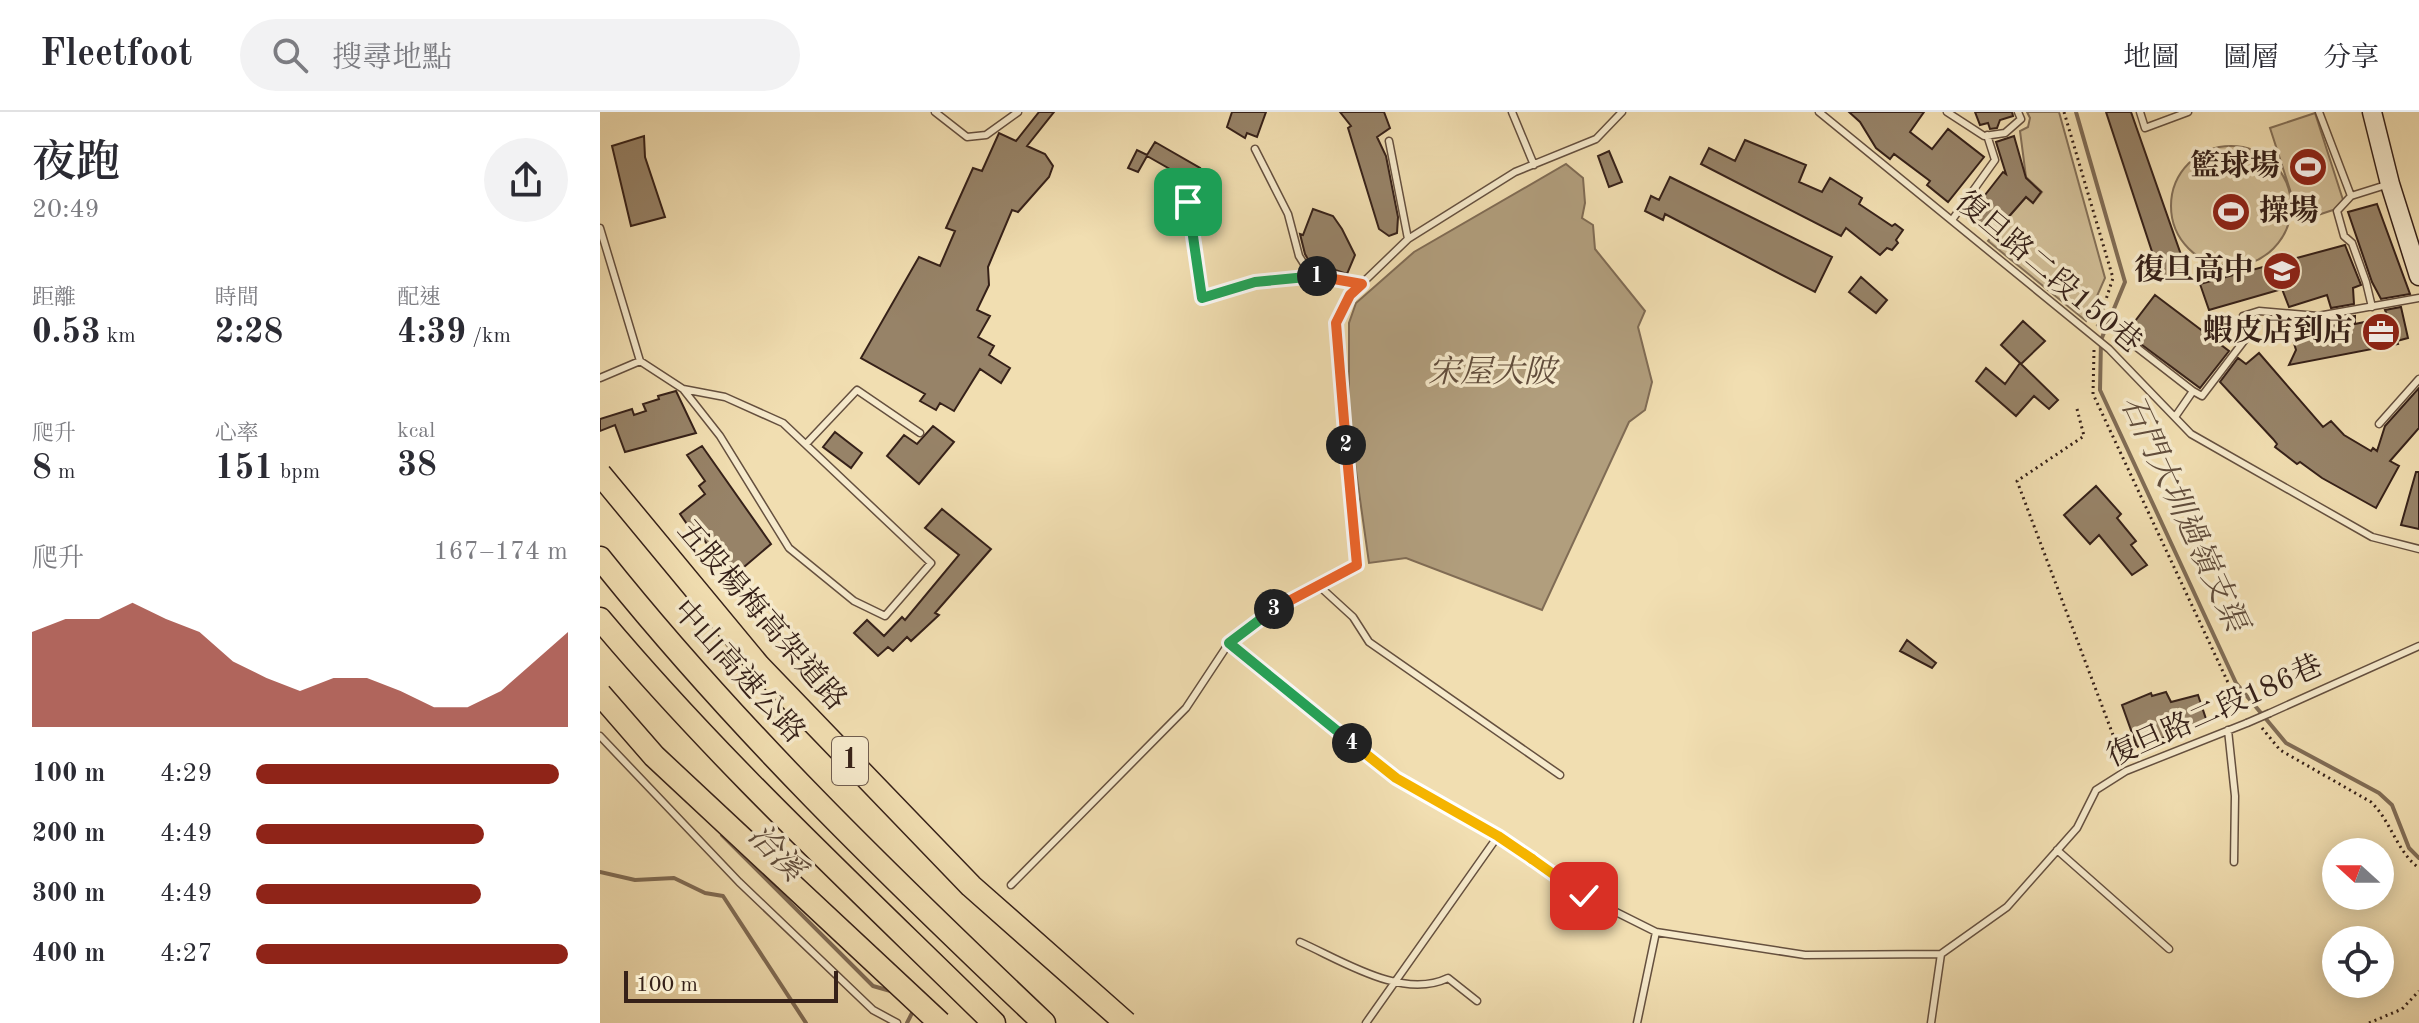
<!DOCTYPE html>
<html lang="zh-TW">
<meta charset="utf-8">
<style>
:root{--surface:#fff;--page:#f2f2f3;--text:#2b2b33;--muted:#7c7c81;--line:#e1e1e2;--accent:#8f2418}
body{margin:0;font-family:"Old Standard TT","Noto Serif TC",serif;background:var(--page);color:var(--text);height:100vh;display:flex;flex-direction:column;font-size:30px;white-space:nowrap}
*{box-sizing:border-box;margin:0}
p{font-size:26px;color:var(--muted)}
.icon{flex:none;width:44px;height:44px;fill:none;stroke:currentColor;stroke-width:2;stroke-linecap:round;stroke-linejoin:round}
.map{position:relative;flex:1;overflow:hidden}
.drawer{display:flex;flex-direction:column;background:var(--surface);width:600px}
.drawer>*{flex:none}
.needle{width:52px;rotate:291deg}
.tools{position:absolute;left:1722px;top:726px;display:grid;gap:16px}
.tools a{display:grid;place-items:center;width:72px;height:72px;border-radius:50%;background:var(--surface);box-shadow:0 4px 20px #0003;font-size:40px}
.scale{position:absolute;left:24px;bottom:20px;width:214px;box-sizing:border-box;padding-left:8px;border:4px solid #362119;border-top:0;font-size:22px;line-height:28px;white-space:nowrap;color:#362119;-webkit-text-stroke:6px #f6eacc;paint-order:stroke}
.pin{position:absolute;display:grid;place-items:center;width:68px;height:68px;color:#fff;margin:-34px;border-radius:16px;box-shadow:0 4px 12px #0006}
.km{position:absolute;width:40px;height:40px;margin:-20px;border-radius:50%;background:#222;color:#fff;font-size:22px;line-height:40px;text-align:center}
.round{display:grid;place-items:center;flex:none;width:84px;height:84px;border-radius:42px;background:var(--page)}
.overview{display:flex;align-items:center;justify-content:space-between;height:136px;padding:0 32px}
h1{font-size:44px;font-weight:600;line-height:60px}
.figures{display:grid;grid-template-columns:repeat(3,1fr);gap:12px;height:136px;padding:8px 32px}
.figures div{display:grid;align-content:center}
.figures b{font-size:34px;font-weight:600}
.figures small{font-size:22px;font-weight:400}
.figures p{font-size:22px}
.chart{height:224px;padding:16px 32px}
.chart p{display:flex;justify-content:space-between}
.chart svg{width:100%;height:144px;margin-top:8px;fill:var(--accent);opacity:.7}
ul{padding:0 32px;list-style:none;font-size:26px}
li{display:grid;grid-template-columns:128px 96px 1fr;align-items:center;height:60px}
li i{height:20px;border-radius:10px;background:var(--accent)}
header{display:flex;align-items:center;gap:48px;box-sizing:border-box;height:112px;padding:0 40px;background:var(--surface);border-bottom:2px solid var(--line)}
header strong{font-size:38px}
nav{display:flex;gap:44px;margin-inline-start:auto;font-size:28px}
.search{width:560px;height:72px;background:var(--page);display:flex;align-items:center;gap:20px;box-sizing:border-box;padding:0 28px;border-radius:44px;color:var(--muted);font-size:30px}
main{display:flex;flex:1;min-height:0}
.map>svg:first-child{display:block}
</style>
<header>
<strong>Fleetfoot</strong>
<div class="search"><svg class="icon" aria-label="search" viewBox="0 0 24 24"><circle cx="10" cy="10" r="6"/><path d="M15 15l6 6"/></svg>搜尋地點</div>
<nav><a>地圖</a><a>圖層</a><a>分享</a></nav>
</header>
<main>
<section class="drawer">
<div class="overview"><div><h1>夜跑</h1><p>20:49</p></div><a class="round"><svg class="icon" aria-label="share" viewBox="0 0 24 24"><path d="M12 15V3M7 8l5-5 5 5M5 13v7h14v-7"/></svg></a></div>
<div class="figures">
<div><p>距離</p><b>0.53<small> km</small></b></div>
<div><p>時間</p><b>2:28</b></div>
<div><p>配速</p><b>4:39<small> /km</small></b></div>
</div>
<div class="figures">
<div><p>爬升</p><b>8<small> m</small></b></div>
<div><p>心率</p><b>151<small> bpm</small></b></div>
<div><p>kcal</p><b>38</b></div>
</div>
<div class="chart"><p><span>爬升</span>167–174 m</p>
<svg viewBox="0 0 160 44" preserveAspectRatio="none"><path d="M0 44V15L10 11L20 11L30 6L40 11L50 15L60 24L70 29L80 33L90 29L100 29L110 33L120 38L130 38L140 33L150 24L160 15V44z"/></svg>
</div>
<ul>
<li><b>100 m</b>4:29<i style="width:97%"></i></li>
<li><b>200 m</b>4:49<i style="width:73%"></i></li>
<li><b>300 m</b>4:49<i style="width:72%"></i></li>
<li><b>400 m</b>4:27<i style="width:100%"></i></li>
</ul>
</section>
<div class="map">
<svg width="1819" height="911" viewBox="0 0 1819 911">
<rect width="100%" height="100%" fill="#f1deb1"/>
<filter id="stains"><feTurbulence type="fractalNoise" baseFrequency=".0025" numOctaves="4"/><feColorMatrix values="0 0 0 0 .2 0 0 0 0 .09 0 0 0 0 .02 0 0 0 .5 -.17"/></filter>
<radialGradient id="worn" r=".72"><stop offset=".6" stop-color="#630" stop-opacity="0"/><stop offset="1" stop-color="#630" stop-opacity=".3"/></radialGradient>
<path fill="#d1be97" stroke="#847058" stroke-width="2" d="M1427 0H1459L1505 166 1486 209 1388 129 1426 85 1433 91 1442 80 1426 65 1420 19 1428 15 1430 6Z
M1715 1 1745 94 1700 109 1670 16Z
M1571 94a60 60 0 1 1 120 0a60 60 0 1 1-120 0Z"/>
<path fill="#b19e7d" stroke="#806c55" stroke-width="2" d="M966 52 983 66 985 91 982 106 993 113 995 137 1045 199 1038 215 1052 270 1045 298 1029 310 942 498 806 446 769 451 749 309V211L756 191 814 140Z"/>
<g fill="none" stroke-linecap="round" stroke-linejoin="round">
<path stroke="#806c55" stroke-width="4" d="M1476 0 1525 170 1501 228 1500 278 1636 571 1686 631 1779 681 1792 693 1809 736 1819 746
M122 723 273 874 294 880
M0 760 35 768 74 766 105 781 123 784 206 911
M307 911 313 899"/>
</g>
<path fill="#978368" stroke="#362119" stroke-width="2" d="M439 0H454L427 34 445 42 453 54 449 65 418 100 412 98 388 155 389 173 377 198 390 204 378 225 394 234 389 243 410 256 401 271 380 257 354 299 340 291 336 298 320 289 325 282 261 246 319 145 340 154 355 119 346 116 373 56 382 59 399 21 416 29Z
M632 0H666L657 25 647 21 645 26 627 15Z
M740 0H784L790 16 777 25 786 44 798 105 797 121 789 124 779 117 748 16 751 14Z
M1249 0H1324L1310 20 1332 37 1348 17 1384 45 1348 90 1327 73 1330 69 1294 42 1290 47 1276 36 1260 10Z
M1375 0H1412L1413 4 1400 8 1397 16 1390 17 1388 11 1380 13Z
M1506 0H1531L1586 157 1562 170Z
M44 24 45 45 65 105 31 114 12 34Z
M1414 24 1426 66 1441 80 1433 91 1426 85 1391 125 1367 106 1403 60 1406 62 1396 30Z
M1145 28 1206 53 1199 70 1222 80 1230 66 1262 86 1259 92 1292 114 1295 112 1303 118 1296 128 1298 131 1292 138 1287 136 1280 143 1246 116 1241 124 1101 52 1109 36 1135 49Z
M555 30 600 56 593 70 547 44 538 60 528 56 537 38 547 43Z
M1009 39 1022 70 1009 75 998 44Z
M1070 65 1232 145 1215 180 1065 102 1063 108 1045 99 1051 84 1059 88Z
M1777 92 1810 182 1781 187 1772 170 1748 100Z
M713 97 733 104 742 117 755 143 747 162 709 149 705 142 700 122 703 123Z
M1745 133 1761 173 1753 176 1754 192 1731 196 1727 183 1689 195 1682 177 1609 198 1600 172Z
M1261 165 1287 188 1276 201 1249 180Z
M1555 183 1629 239 1600 276 1526 221Z
M1801 195 1808 226 1797 229 1798 232 1689 253 1696 238 1692 225 1731 218 1730 214 1737 213 1735 207 1755 204V212L1788 205 1785 198Z
M1423 209 1445 229 1421 252 1458 288 1449 297 1434 284 1416 304 1376 269 1386 256 1405 272 1420 251 1401 233Z
M1659 241 1723 315 1731 309 1744 323 1771 339 1773 336 1777 339 1785 314 1819 276V316L1790 349 1799 354 1776 396 1722 366 1700 350 1697 352 1675 335 1677 332 1673 327 1620 270 1638 246 1646 252Z
M76 279 96 321 25 340 15 313 0 319V307L32 297 34 303 46 299 43 292 59 287 58 284Z
M333 314 354 330 319 372 287 344 304 323 317 332Z
M235 320 262 341 251 356 223 335Z
M102 334 171 432 131 466 102 425 98 428 80 402 105 382 99 374 105 369 87 343Z
M1816 360H1819V417L1801 413Z
M1496 374 1521 402 1517 406 1536 429 1531 433 1547 453 1532 463 1499 423 1490 432 1464 403Z
M342 397 391 437 335 501 339 503 311 529 307 525 293 539 288 535 278 544 254 521 267 508 284 524 302 505 305 508 359 443 325 416Z
M1307 528 1336 551 1332 556 1300 539Z
M1566 580 1571 590 1598 583 1607 610 1537 635 1522 593 1551 581 1552 584Z"/>
<g fill="none" stroke-linecap="round" stroke-linejoin="round">
<defs>
<path id="lane" d="M335 0 367 25 386 23 418 0
M912 0 934 53
M1219 0 1509 237 1591 322 1772 425 1819 437
M1347 0 1384 24 1405 21 1421 7 1418 0
M1540 0 1545 16 1588 0
M1719 0 1751 84
M789 29 808 127
M655 37 688 102 699 144 711 163
M588 90 602 186 655 170 711 163 762 172
M1352 108 1395 48 1387 23
M0 116 40 249 83 277 120 324 189 436 254 489 285 504 331 451 183 311 125 285 83 277
M1772 195 1766 170 1752 131 1744 124 1737 99 1751 84 1786 73
M1526 227 1593 279 1575 305
M0 266 40 249
M1593 279 1602 284 1650 221 1643 204 1659 199 1718 204 1819 186
M1779 312 1819 267
M206 332 257 278 320 321
M718 473 753 505 769 530 960 663
M629 531 796 666 898 724 984 784 1056 820 1205 843 1341 842 1407 795 1477 716 1496 678 1526 659 1647 611
M1670 601 1819 534
M1628 618 1635 684 1634 750
M0 624 139 770 273 898 297 911
M1457 738 1569 837
M411 773 586 596 629 531 672 498 757 453 736 211 750 183 808 127 915 60 996 27 1022 0
M700 830C743 849 802 888 848 866L877 889
M766 911 898 724
M1037 911 1056 820
M1331 911 1341 842"/>
<path id="secondary" d="M1772 0 1790 72 1819 164"/>
<path id="highway" d="M0 446C134 614 288 763 444 911
M0 507C120 650 261 780 394 911"/>
</defs>
<use href="#lane" stroke="#65503f" stroke-width="9"/>
<use href="#secondary" stroke="#362119" stroke-width="21"/>
<use href="#highway" stroke="#362119" stroke-width="25"/>
<path stroke="#362119" stroke-width="3" stroke-dasharray="2 4" stroke-linecap="butt" d="M1464 0 1513 166 1497 215
M1494 238 1493 282 1632 579 1650 601
M1477 297 1484 324 1417 369 1524 652
M1662 616 1680 638 1771 690C1791 709 1797 740 1819 756
M1769 911 1802 897 1819 879"/>
<use href="#lane" stroke="#f6eacc" stroke-width="6"/>
<use href="#secondary" stroke="#f6eacc" stroke-width="18"/>
<use href="#highway" stroke="#f1deb1" stroke-width="22"/>
<defs>
<path id="lane-bridge" d="M1647 611 1670 601"/>
<path id="highway-bridge" d="M0 362 159 554 371 774 526 911
M0 582 54 644 340 911"/>
</defs>
<use href="#lane-bridge" stroke="#65503f" stroke-width="9" stroke-linecap="butt"/>
<use href="#highway-bridge" stroke="#362119" stroke-width="25" stroke-linecap="butt"/>
<use href="#lane-bridge" stroke="#f6eacc" stroke-width="6"/>
<use href="#highway-bridge" stroke="#f1deb1" stroke-width="22"/>
</g>
<g fill="none" stroke-linecap="round" stroke-linejoin="round">
<defs>
<path id="split-1" d="M588 90 602 186 655 170 717 164"/>
<path id="split-2" d="M717 164 762 172 750 183 736 211 746 333"/>
<path id="split-3" d="M674 497 757 453 746 333"/>
<path id="split-4" d="M674 497 629 531 752 631"/>
<path id="split-5" d="M752 631 796 666 898 724 932 747"/>
<path id="split-6" d="M932 747 984 784"/>
</defs>
<use href="#split-1" stroke="#fff" stroke-width="16"/>
<use href="#split-2" stroke="#fff" stroke-width="16"/>
<use href="#split-3" stroke="#fff" stroke-width="16"/>
<use href="#split-4" stroke="#fff" stroke-width="16"/>
<use href="#split-5" stroke="#fff" stroke-width="16"/>
<use href="#split-6" stroke="#fff" stroke-width="16"/>
<use href="#split-1" stroke="#22a559" stroke-width="10"/>
<use href="#split-2" stroke="#f0652b" stroke-width="10"/>
<use href="#split-3" stroke="#f0652b" stroke-width="10"/>
<use href="#split-4" stroke="#22a559" stroke-width="10"/>
<use href="#split-5" stroke="#f5b400" stroke-width="10"/>
<use href="#split-6" stroke="#f5b400" stroke-width="10"/>
</g>
<defs>
<symbol id="stadium-disc" viewBox="-11 -11 22 22"><circle r="9.5" fill="#8f2418" stroke="#f6eacc"/><path d="M0-5a6.5 5 0 1 0 0 10a6.5 5 0 1 0 0-10ZM-3.5-1.8h7v3.6h-7Z" fill="#fff"/></symbol>
<symbol id="school-disc" viewBox="-11 -11 22 22"><circle r="9.5" fill="#8f2418" stroke="#f6eacc"/><path d="M0-5L7-2L0 1L-7-2ZM-4 1L0 2.5L4 1V4Q0 6-4 4Z" fill="#fff"/></symbol>
<symbol id="office-disc" viewBox="-11 -11 22 22"><circle r="9.5" fill="#8f2418" stroke="#f6eacc"/><path d="M-6-3h4V-5.5h4V-3h4V5H-6ZM-1-4.5V-3h2v-1.5ZM-6 0V1H6V0Z" fill="#fff"/></symbol>
</defs>
<g fill-rule="evenodd">
<use href="#stadium-disc" x="1686" y="33" width="44" height="44"/>
<use href="#stadium-disc" x="1609" y="78" width="44" height="44"/>
<use href="#school-disc" x="1660" y="137" width="44" height="44"/>
<use href="#office-disc" x="1759" y="198" width="44" height="44"/>
</g>
<g text-anchor="middle" dominant-baseline="central" stroke-width="7" stroke-linejoin="round" paint-order="stroke">
<rect fill="#f6eacc" stroke="#705d4f" stroke-width="2" x="232" y="625" width="36" height="48" rx="6"/>
<g font-size="28" font-weight="bold" fill="#362119">
<text x="250" y="649">1</text>
</g>
<g font-size="30" font-weight="bold" fill="#362119" stroke="#f6eacc" text-anchor="end">
<text x="1680" y="55">籃球場</text>
<text x="1659" y="100" text-anchor="start">操場</text>
<text x="1654" y="159">復旦高中</text>
<text x="1753" y="220">蝦皮店到店</text>
</g>
<g font-size="30" fill="#362119" stroke="#f6eacc">
<text transform="translate(1448 161) rotate(40)">復旦路二段150巷</text>
<text transform="translate(161 504) rotate(49)">五股楊梅高架道路</text>
<text transform="translate(138 560) rotate(48)">中山高速公路</text>
<text transform="translate(1615 600) rotate(-24)">復旦路二段186巷</text>
</g>
<g font-size="32" font-style="italic" fill="#614d3c" stroke="#f6eacc">
<text x="892" y="262">宋屋大陂</text>
<text transform="translate(1582 402) rotate(65)">石門大圳過嶺支渠</text>
<text transform="translate(175 742) rotate(46)">洽溪</text>
</g>
</g>
<rect width="100%" height="100%" filter="url(#stains)"/>
<rect width="100%" height="100%" fill="url(#worn)"/>
</svg>
<div class="tools">
<a><svg class="needle" viewBox="-14 -14 28 28"><path d="M0-13l5 13h-10z" fill="#e53935"/><path d="M0 13l5-13h-10z" fill="#7c7c81"/></svg></a>
<a><svg class="icon" aria-label="locate" viewBox="0 0 24 24"><circle cx="12" cy="12" r="6"/><path d="M12 2v4M12 18v4M2 12h4M18 12h4"/></svg></a>
</div>
<div class="scale">100 m</div>
<div class="pin" style="left:588px;top:90px;background:#1e9e55"><svg class="icon" aria-label="arrive" viewBox="0 0 24 24"><path d="M6 21V4h12l-3 4 3 4H6"/></svg></div>
<div class="pin" style="left:984px;top:784px;background:#d93025"><svg class="icon" aria-label="check" viewBox="0 0 24 24"><path d="M5 12l5 5 9-10"/></svg></div>
<b class="km" style="left:717px;top:164px">1</b>
<b class="km" style="left:746px;top:333px">2</b>
<b class="km" style="left:674px;top:497px">3</b>
<b class="km" style="left:752px;top:631px">4</b>
</div>
</main>
